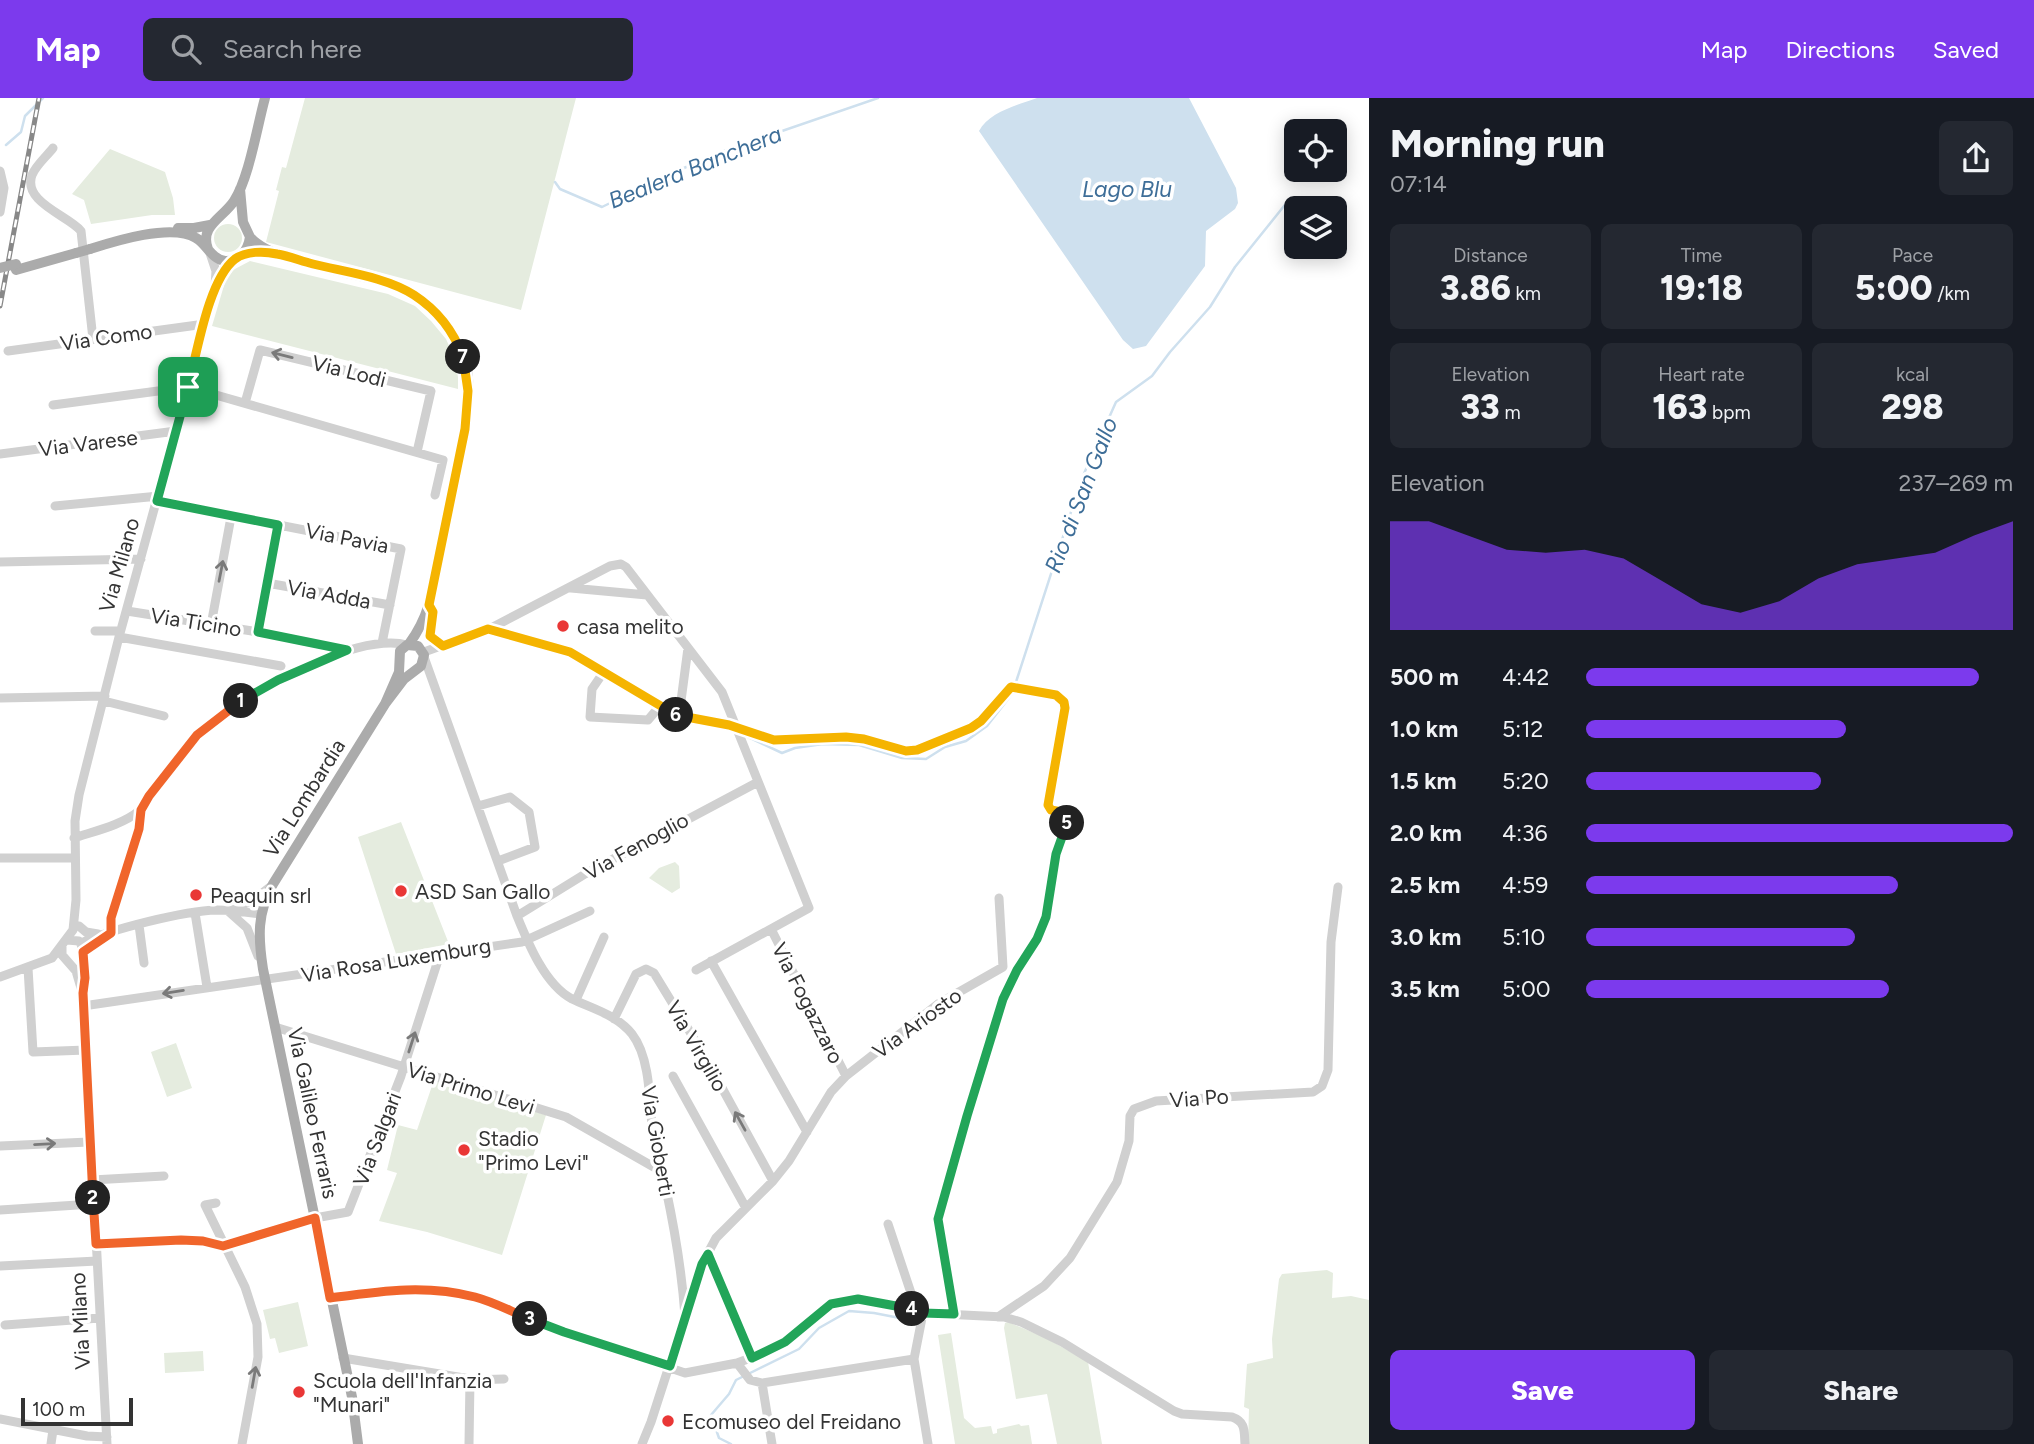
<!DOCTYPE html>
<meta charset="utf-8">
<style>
:root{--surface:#171b24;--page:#242831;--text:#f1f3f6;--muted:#9ea1a6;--accent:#7c3aed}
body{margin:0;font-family:Figtree,sans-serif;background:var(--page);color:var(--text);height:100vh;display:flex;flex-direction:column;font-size:26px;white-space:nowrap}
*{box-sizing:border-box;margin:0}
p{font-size:23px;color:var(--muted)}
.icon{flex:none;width:38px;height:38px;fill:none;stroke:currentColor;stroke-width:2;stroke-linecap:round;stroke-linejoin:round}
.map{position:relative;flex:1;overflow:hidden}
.details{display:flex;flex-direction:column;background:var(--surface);width:665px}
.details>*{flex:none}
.fabs{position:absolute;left:1284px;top:21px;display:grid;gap:14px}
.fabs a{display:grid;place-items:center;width:63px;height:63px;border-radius:10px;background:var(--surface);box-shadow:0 4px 18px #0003;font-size:35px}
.scale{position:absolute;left:21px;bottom:18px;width:112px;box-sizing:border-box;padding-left:7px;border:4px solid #333;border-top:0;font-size:19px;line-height:24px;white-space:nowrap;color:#333;-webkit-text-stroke:5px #fff;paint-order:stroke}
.pin{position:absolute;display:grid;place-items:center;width:60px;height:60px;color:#fff;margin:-30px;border-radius:14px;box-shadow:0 4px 10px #0006}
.km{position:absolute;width:35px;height:35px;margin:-18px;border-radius:50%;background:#222;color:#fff;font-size:19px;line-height:35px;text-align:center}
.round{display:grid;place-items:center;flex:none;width:74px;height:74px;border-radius:10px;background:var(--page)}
.head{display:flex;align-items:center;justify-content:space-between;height:119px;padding:0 21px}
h1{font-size:38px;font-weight:800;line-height:52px}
.stats{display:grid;grid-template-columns:repeat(3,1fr);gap:10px;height:119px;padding:7px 21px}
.stats div{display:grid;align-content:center;border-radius:10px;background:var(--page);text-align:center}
.stats b{font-size:35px;font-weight:800}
.stats small{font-size:19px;font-weight:400}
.stats p{font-size:19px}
.chart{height:196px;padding:14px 21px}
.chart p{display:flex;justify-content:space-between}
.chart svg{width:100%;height:126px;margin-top:7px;fill:var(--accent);opacity:.7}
.cta{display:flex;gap:14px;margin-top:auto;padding:14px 21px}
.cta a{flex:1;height:80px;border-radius:10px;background:var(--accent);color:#fff;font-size:28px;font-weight:800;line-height:80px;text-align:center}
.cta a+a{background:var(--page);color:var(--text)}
ul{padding:0 21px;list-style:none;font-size:23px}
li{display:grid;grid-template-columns:112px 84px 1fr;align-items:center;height:52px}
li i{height:18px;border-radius:9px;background:var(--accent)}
header{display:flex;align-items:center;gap:42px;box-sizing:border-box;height:98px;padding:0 35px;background:var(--accent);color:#fff}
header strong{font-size:33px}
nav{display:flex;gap:38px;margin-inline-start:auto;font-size:24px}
.search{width:490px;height:63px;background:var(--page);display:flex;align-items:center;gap:18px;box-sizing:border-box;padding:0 24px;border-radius:10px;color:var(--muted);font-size:26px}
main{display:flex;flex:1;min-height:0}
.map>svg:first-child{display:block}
</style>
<header>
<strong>Map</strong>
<div class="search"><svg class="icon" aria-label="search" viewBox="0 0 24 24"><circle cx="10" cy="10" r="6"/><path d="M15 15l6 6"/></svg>Search here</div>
<nav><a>Map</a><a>Directions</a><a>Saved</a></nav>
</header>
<main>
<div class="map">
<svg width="1369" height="1346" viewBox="0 0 1369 1346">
<rect width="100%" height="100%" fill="#fff"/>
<path fill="#e5ecdf" d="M305 0H576L521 212 266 144 279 93 276 92 282 69 286 70Z
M110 51 165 74 173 100 175 117H152L91 126 84 102 72 96Z
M214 140a14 14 0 1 1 28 0a14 14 0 1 1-28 0Z
M250 163 388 196 415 208 431 223 446 241 454 259 458 279V291L212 228 225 184 233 172Z
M401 724 449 846 396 856 358 739Z
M675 764 679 768 680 790 672 795 649 780 659 770Z
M176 945 192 990 167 999 151 954Z
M434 982 546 1017 502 1157 427 1134 379 1123 397 1075 387 1072 398 1027 417 1032Z
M1327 1172 1333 1175 1332 1200 1351 1198 1369 1202V1346H1248L1249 1311 1244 1309 1247 1266 1273 1260 1272 1241 1279 1181 1282 1176Z
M298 1204 308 1248 279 1255 275 1240 270 1241 263 1212Z
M1008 1224 1046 1240 1088 1264 1102 1346H1057L1047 1296 1016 1301 1004 1230 1005 1225Z
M951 1235 964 1320 975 1330 991 1328 993 1336 997 1335V1331L1019 1326 1021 1328 1029 1327 1032 1346H955L938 1237Z
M203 1253 204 1273 165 1275 164 1255Z"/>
<path fill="#cee0ee" d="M1037 0H1189L1236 90 1238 105 1235 111 1206 133 1205 168 1146 248 1133 251 1123 242 979 33C989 14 1018 7 1037 0Z"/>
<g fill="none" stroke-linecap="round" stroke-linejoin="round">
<path stroke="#cee0ee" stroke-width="2.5" d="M6 47 21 34 25 18 43 0
M555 84 560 91 602 109 663 79 721 54 878 0
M1016 584 1082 380 1116 304 1152 278 1170 254 1210 209 1235 169 1288 103
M746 638 782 655 795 650 823 646 859 647 902 660 926 661 945 649 966 643 987 628 1012 596
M731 1346 719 1340 711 1317 729 1296 736 1282 799 1251 819 1230 849 1213 874 1215 910 1222"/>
<path stroke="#d0d0d0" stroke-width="9" d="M53 50C47 58 36 67 32 77 22 104 69 118 81 133L93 241
M0 73 4 90 0 114
M215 188 235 161
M8 253 205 226
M245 305 260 252 431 293 417 354
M53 307 188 289 443 362 435 397
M0 356 176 333
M157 403 401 451 382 545
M55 408 159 398
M0 464 141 461
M267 485 390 507
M571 490 647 497
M429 507 433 514 430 538 438 546 443 548
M127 513 258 534 346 551
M211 527 231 419
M488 531 570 554 673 616 729 627 774 642 846 639 864 641 899 653 917 652 971 630 981 623 1011 589 1057 597 1064 604 1048 707 1051 712 1067 715 1069 720 1056 756 1043 828 1017 872 1003 901 967 1018 938 1121 954 1216
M95 533H120
M258 534 278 427
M119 539 281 568
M424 554 493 529 610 468 621 466 626 469 722 594 809 810 696 872
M424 559 517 818C528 845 545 887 572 901 593 911 617 917 632 936 653 963 649 1016 654 1050 657 1065 663 1077 666 1091 675 1133 682 1175 685 1218
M603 575 592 591 590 619 648 622 659 609
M0 600 105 598
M104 603 164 618
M679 618 688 550
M478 708 510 699 529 714 535 749 498 763
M74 740C95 733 122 727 139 713 144 709 146 701 150 696 165 676 180 655 197 638 233 599 355 533 407 547
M0 760H75
M231 811 252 803 270 789
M228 813 247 830 258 858
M195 815 207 889
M517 818 585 776 758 684
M139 827 144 865
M79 828 86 834 98 836
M771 831 846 978
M111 835V820L139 731 141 712
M67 842 79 843C86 851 85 883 83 895L107 1346
M81 845C112 831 183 813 217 812 231 812 246 814 260 816
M62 849V857L76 873 81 890
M711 863 807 1034
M28 870 33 954 86 952
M0 879 52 860 73 832 76 802 75 723 79 697 119 539 215 189 216 173 210 155
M576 902 604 839
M83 908 522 844 590 813
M614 921 636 876 646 871 654 875 704 957 773 1083
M275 929 566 1019 659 1072
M673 978 746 1110
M0 1048 89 1044
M92 1082 164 1078
M216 1105 205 1107 245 1189 257 1226 258 1259 242 1346
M0 1112 93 1106
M888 1126 917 1213
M96 1146 181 1142 203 1143 223 1148 315 1120 348 1114 401 978 440 856
M708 1156 752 1260
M0 1168 97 1163
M330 1200 405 1190 454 1195 477 1200 564 1234 685 1275 737 1265 772 1252 795 1237 831 1206 844 1203 858 1201 873 1203 923 1215 1004 1219 1021 1224 1062 1244 1174 1313 1182 1316 1232 1319C1246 1324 1244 1333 1245 1346
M923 1215 914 1261 928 1346
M998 1219 1044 1188 1070 1160 1117 1084 1129 1043 1130 1018 1134 1011 1156 1003 1313 994 1322 988 1328 972 1331 844 1338 789
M5 1227 100 1220
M343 1260 470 1281 469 1346
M737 1265 750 1282 762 1285 914 1261
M470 1282 504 1281
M762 1285 772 1346
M0 1321 87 1338 107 1339
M51 1346 53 1332
M642 1346 651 1324 702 1166 716 1140 773 1083 789 1063 831 994 846 978 938 906 1003 869 999 800"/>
<path stroke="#ababab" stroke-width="10" d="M178 130H194L210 127
M250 139C276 169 370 173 409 194 436 208 459 239 466 268 476 310 455 377 446 420 440 449 436 480 428 509 424 522 417 535 409 546
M90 151C115 143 172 125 196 140 207 146 211 161 225 163 240 164 248 152 250 139L243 124 240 91
M208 151C199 128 223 120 234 103 249 80 257 29 265 0
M16 172 76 155
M358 1346 352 1299 263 871C258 839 257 815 273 786L385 606 399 574 400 553 407 547 418 548 424 557 421 568 404 581 385 606"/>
<defs>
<path id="rail" d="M0 208 39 0"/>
</defs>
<use href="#rail" stroke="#888" stroke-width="5"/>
<use href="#rail" stroke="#fff" stroke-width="2.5" stroke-dasharray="8" stroke-linecap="butt"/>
<path stroke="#ababab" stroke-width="10" d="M76 155 90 151
M0 170 16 166"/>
</g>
<defs><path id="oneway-shaft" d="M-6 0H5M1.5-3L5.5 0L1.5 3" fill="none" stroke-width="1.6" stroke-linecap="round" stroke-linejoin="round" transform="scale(1.75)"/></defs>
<g stroke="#7a7a7a">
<use href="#oneway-shaft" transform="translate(282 257) rotate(-166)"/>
<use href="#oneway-shaft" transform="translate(221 473) rotate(-79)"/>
<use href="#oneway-shaft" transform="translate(173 894) rotate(171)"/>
<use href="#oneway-shaft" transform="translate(412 944) rotate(-72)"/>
<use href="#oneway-shaft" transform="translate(740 1023) rotate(-119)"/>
<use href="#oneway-shaft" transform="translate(45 1046) rotate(-3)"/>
<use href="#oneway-shaft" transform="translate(254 1279) rotate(-80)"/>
</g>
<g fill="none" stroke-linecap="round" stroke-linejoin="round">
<defs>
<path id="split-1" d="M188 289 157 403 278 427 258 534 347 552 278 582 241 603"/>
<path id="split-2" d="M93 1100 83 895 85 880 83 854 111 835V820L139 731 141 712 149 698 197 637 241 603"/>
<path id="split-3" d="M93 1100 96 1146 181 1142 203 1143 223 1148 315 1120 330 1200C381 1193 425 1186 475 1199 494 1204 512 1214 530 1221"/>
<path id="split-4" d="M530 1221 564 1234 670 1268 702 1166 708 1156 752 1260 785 1244 831 1206 858 1201 912 1211"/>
<path id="split-5" d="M912 1211 923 1215 954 1216 938 1121 967 1018 1003 901 1017 872 1037 841 1046 819 1056 756 1067 725"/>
<path id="split-6" d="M676 617 729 627 774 642 846 639 864 641 906 653 917 652 971 630 981 623 1011 589 1056 597 1064 604 1065 610 1048 707 1051 712 1067 715 1069 720 1067 725"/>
<path id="split-7" d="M463 259 468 293 465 331 429 507 433 514 430 538 443 548 488 531 570 554 676 617"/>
<path id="split-8" d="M188 289C197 256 208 182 235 161 246 153 264 153 277 156 289 158 301 163 313 166 345 174 386 179 414 197 437 212 454 234 463 259"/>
</defs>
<use href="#split-1" stroke="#fff" stroke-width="14"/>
<use href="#split-2" stroke="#fff" stroke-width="14"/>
<use href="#split-3" stroke="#fff" stroke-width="14"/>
<use href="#split-4" stroke="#fff" stroke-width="14"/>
<use href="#split-5" stroke="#fff" stroke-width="14"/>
<use href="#split-6" stroke="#fff" stroke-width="14"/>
<use href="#split-7" stroke="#fff" stroke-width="14"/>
<use href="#split-8" stroke="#fff" stroke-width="14"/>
<use href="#split-1" stroke="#22a559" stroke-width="9"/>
<use href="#split-2" stroke="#f0652b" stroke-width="9"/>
<use href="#split-3" stroke="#f0652b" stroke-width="9"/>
<use href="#split-4" stroke="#22a559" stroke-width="9"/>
<use href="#split-5" stroke="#22a559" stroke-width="9"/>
<use href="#split-6" stroke="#f5b400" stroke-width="9"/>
<use href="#split-7" stroke="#f5b400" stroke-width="9"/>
<use href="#split-8" stroke="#f5b400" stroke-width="9"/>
</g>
<g fill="#e93736" stroke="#fff" stroke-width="2.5">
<circle cx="563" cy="528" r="7"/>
<circle cx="401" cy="793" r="7"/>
<circle cx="196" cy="797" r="7"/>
<circle cx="464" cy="1052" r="7"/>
<circle cx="299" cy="1294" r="7"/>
<circle cx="668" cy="1323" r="7"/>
</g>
<g text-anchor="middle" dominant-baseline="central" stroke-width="7" stroke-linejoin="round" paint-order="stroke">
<g font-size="21" fill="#333" stroke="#fff">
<text transform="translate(106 239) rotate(-8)">Via Como</text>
<text transform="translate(349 273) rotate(14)">Via Lodi</text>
<text transform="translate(88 345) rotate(-7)">Via Varese</text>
<text transform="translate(347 440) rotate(11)">Via Pavia</text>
<text transform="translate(119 467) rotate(-74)">Via Milano</text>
<text transform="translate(329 496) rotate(10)">Via Adda</text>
<text transform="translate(196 524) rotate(9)">Via Ticino</text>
<text transform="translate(304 700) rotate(-58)">Via Lombardia</text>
<text transform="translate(636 748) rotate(-29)">Via Fenoglio</text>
<text transform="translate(396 862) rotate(-9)">Via Rosa Luxemburg</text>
<text transform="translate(808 905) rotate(63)">Via Fogazzaro</text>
<text transform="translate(917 925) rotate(-36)">Via Ariosto</text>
<text transform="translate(697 948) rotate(60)">Via Virgilio</text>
<text transform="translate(471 990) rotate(17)">Via Primo Levi</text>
<text transform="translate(1199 1000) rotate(-4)">Via Po</text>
<text transform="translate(313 1015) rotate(78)">Via Galileo Ferraris</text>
<text transform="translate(377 1041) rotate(-69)">Via Salgari</text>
<text transform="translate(658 1043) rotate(80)">Via Gioberti</text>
<text transform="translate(80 1223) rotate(-93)">Via Milano</text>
</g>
<g font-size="21" fill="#333" stroke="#fff" text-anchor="start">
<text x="577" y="528">casa melito</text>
<text x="415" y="793">ASD San Gallo</text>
<text x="210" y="797">Peaquin srl</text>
<text x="478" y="1040">Stadio<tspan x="478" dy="24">"Primo Levi"</tspan></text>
<text x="313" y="1282">Scuola dell'Infanzia<tspan x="313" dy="24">"Munari"</tspan></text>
<text x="682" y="1323">Ecomuseo del Freidano</text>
</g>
<g font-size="23" font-style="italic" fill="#3e6e98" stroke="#fff">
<text transform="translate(695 69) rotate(-22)">Bealera Banchera</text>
<text x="1127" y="91">Lago Blu</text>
<text transform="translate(1081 397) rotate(-69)">Rio di San Gallo</text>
</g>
</g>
</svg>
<div class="fabs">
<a><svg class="icon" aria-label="locate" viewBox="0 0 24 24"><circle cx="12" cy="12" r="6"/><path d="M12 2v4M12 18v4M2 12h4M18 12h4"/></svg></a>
<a><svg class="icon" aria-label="layers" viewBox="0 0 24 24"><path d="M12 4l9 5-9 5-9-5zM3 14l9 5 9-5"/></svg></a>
</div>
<div class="scale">100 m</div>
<div class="pin" style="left:188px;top:289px;background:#1e9e55"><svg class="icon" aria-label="arrive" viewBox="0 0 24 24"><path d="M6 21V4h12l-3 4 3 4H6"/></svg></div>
<b class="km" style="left:241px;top:603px">1</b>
<b class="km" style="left:93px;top:1100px">2</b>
<b class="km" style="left:530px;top:1221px">3</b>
<b class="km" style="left:912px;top:1211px">4</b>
<b class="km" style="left:1067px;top:725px">5</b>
<b class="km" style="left:676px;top:617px">6</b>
<b class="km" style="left:463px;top:259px">7</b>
</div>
<section class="details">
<div class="head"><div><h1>Morning run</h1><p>07:14</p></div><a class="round"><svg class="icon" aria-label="share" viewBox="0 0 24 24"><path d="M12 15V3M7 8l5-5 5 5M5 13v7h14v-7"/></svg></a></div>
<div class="stats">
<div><p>Distance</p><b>3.86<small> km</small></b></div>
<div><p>Time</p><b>19:18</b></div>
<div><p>Pace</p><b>5:00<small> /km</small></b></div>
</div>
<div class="stats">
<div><p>Elevation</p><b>33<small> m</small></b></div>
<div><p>Heart rate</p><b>163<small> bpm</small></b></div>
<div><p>kcal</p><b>298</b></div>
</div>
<div class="chart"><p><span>Elevation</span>237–269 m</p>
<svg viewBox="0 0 160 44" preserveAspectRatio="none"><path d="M0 44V6L10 6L20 11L30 16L40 17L50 16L60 19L70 27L80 35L90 38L100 34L110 26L120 21L130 19L140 17L150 11L160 6V44z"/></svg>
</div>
<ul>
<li><b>500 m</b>4:42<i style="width:92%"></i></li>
<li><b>1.0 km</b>5:12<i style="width:61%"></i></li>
<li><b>1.5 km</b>5:20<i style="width:55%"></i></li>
<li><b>2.0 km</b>4:36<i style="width:100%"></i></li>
<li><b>2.5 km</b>4:59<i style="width:73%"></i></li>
<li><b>3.0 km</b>5:10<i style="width:63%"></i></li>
<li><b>3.5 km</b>5:00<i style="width:71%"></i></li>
</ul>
<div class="cta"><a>Save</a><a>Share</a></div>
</section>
</main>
